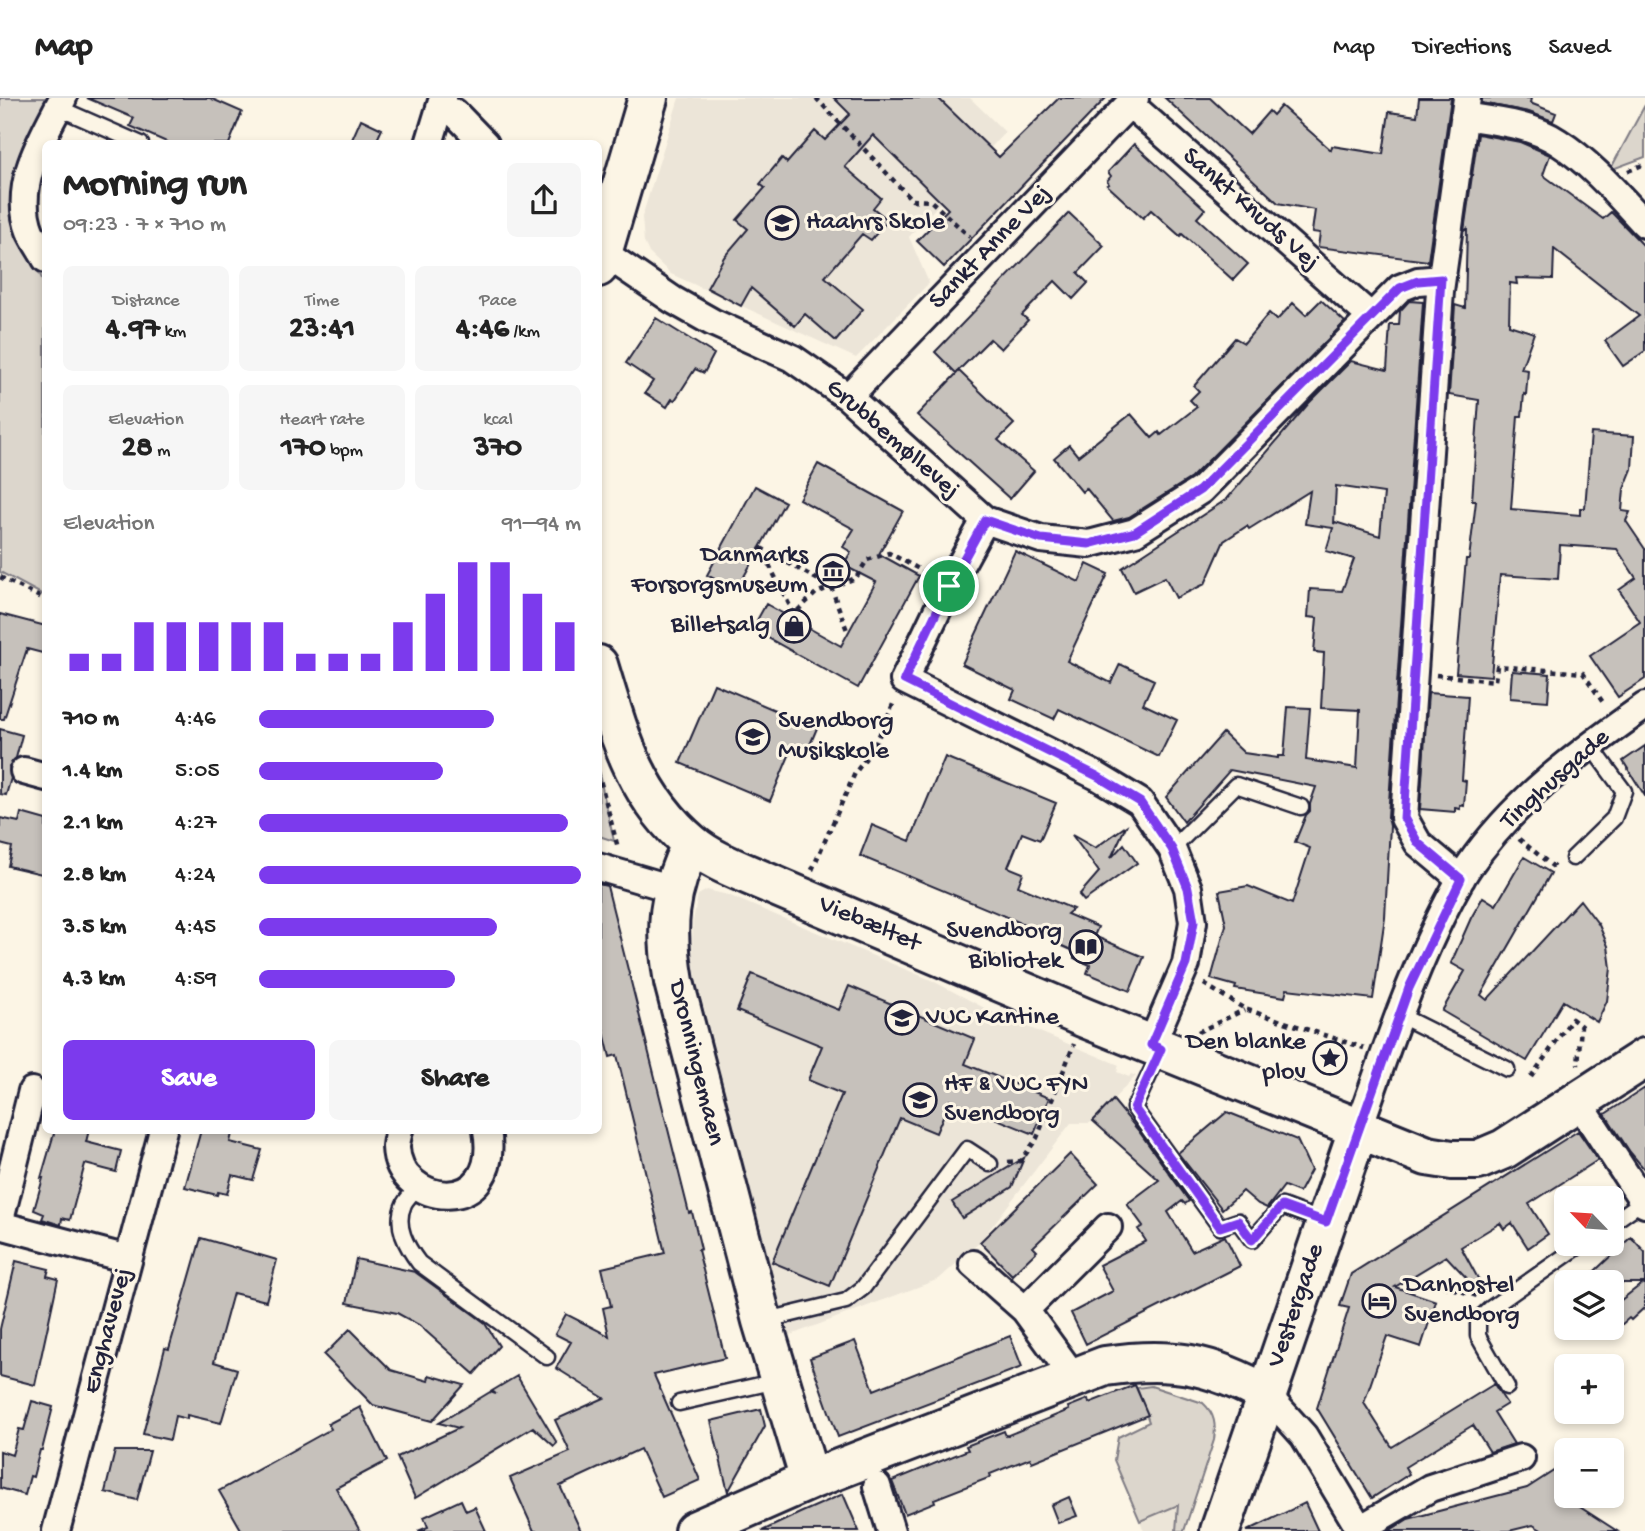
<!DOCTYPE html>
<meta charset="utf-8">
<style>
:root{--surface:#fff;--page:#f6f6f6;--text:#222;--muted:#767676;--line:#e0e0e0;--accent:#7c3aed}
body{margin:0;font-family:"Gochi Hand",sans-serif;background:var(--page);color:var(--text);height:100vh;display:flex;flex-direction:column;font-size:26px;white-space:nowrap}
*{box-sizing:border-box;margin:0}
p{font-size:23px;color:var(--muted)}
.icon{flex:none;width:38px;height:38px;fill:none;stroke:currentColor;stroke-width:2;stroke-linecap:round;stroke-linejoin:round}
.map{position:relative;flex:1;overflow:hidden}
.side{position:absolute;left:42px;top:42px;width:560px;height:994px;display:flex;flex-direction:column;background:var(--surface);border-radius:10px;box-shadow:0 4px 10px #0003}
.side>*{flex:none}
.needle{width:46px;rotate:295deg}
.tools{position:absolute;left:1554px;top:1088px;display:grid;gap:14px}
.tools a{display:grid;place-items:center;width:70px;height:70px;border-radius:10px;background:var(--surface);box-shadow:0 4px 10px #0003;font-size:35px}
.pin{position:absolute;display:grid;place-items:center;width:60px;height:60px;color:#fff;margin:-30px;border:4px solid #fff;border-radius:50%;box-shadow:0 2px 7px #0007}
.round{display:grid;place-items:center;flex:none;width:74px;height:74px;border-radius:10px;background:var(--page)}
.head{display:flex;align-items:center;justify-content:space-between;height:119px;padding:0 21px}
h1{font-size:38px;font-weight:800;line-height:52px}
.stats{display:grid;grid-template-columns:repeat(3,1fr);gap:10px;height:119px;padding:7px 21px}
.stats div{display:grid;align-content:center;border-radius:10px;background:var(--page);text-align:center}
.stats b{font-size:30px;font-weight:800}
.stats small{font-size:19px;font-weight:400}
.stats p{font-size:19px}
.chart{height:196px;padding:14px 21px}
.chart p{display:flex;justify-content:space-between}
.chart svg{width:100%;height:126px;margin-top:7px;stroke:var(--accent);stroke-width:6}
.primary-button{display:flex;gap:14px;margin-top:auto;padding:14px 21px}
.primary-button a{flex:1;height:80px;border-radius:10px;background:var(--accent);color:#fff;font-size:28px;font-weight:800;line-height:80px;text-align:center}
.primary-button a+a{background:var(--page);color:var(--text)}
ul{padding:0 21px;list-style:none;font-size:23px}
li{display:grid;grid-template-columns:112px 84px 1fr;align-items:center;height:52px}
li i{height:18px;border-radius:9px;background:var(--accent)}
header{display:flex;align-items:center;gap:42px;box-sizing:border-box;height:98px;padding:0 35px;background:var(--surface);border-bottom:2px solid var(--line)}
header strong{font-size:33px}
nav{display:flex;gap:38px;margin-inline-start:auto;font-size:24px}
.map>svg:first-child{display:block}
</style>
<header>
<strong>Map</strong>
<nav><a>Map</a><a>Directions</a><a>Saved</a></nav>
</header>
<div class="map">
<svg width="1645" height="1433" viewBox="0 0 1645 1433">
<rect width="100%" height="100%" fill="#fcf5e5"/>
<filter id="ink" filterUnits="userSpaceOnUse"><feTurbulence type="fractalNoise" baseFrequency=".0143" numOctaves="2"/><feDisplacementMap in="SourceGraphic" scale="14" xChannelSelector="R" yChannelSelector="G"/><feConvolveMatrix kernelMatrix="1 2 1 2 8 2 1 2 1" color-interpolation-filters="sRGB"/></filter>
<g filter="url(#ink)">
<path fill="#ece5d8" d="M679 0H970L1005 34 909 139 929 185 856 260 671 176 649 155 644 144 642 119Z
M707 792 728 797 931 882 992 914 1119 967 1117 974 1129 979 1131 976 1136 978 1090 1025H1071L980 1144 939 1181 788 1238 692 863 693 823 698 797Z
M1179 1407 1176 1433H1144L1140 1423Z"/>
<path fill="#dcd6cc" stroke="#7f7c84" stroke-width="2" d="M0 0H55L22 133 45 188V498L0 474Z
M1645 7V59L1610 72Z
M598 676H599L614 743 599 738Z
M1151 1288 1203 1305C1215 1316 1216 1327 1214 1342L1184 1433H1176L1178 1407 1140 1423 1114 1362 1118 1339 1149 1324 1137 1290Z"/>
<path fill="#c6c1bb" stroke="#22223b" stroke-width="2" fill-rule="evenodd" d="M87 0H210L242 14 229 46H171L130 28 134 20Z
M834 0H938L999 59 1059 0H1106L944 169 917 143 948 111 873 37 845 69 881 100 873 110 888 122 871 142 862 136 825 179 863 211 836 243 805 216 795 228 751 190 741 208 707 190 724 159 748 131 737 122 765 90 760 86 782 60 787 65 815 33 825 42 850 16Z
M1165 0H1210L1249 36 1269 13 1273 17 1281 8 1331 52 1332 48 1383 56 1389 14 1417 18 1419 0H1451L1428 163 1318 149 1320 135 1312 134 1315 112 1278 105Z
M1482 0H1531L1530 5 1556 15 1553 23 1529 14 1482 5Z
M361 21 382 31 375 46H350Z
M1478 36 1520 44 1550 57 1543 77 1603 121 1611 114 1645 149V253L1623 268 1605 243 1639 218 1554 151 1553 181 1516 180 1517 186 1510 185 1509 227 1534 235 1521 271 1528 272 1526 297 1524 296 1522 318H1518L1511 411 1580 417V410H1585L1591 335 1634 338 1632 371 1624 391 1622 413 1630 414 1626 423 1645 451V581L1618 599 1590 558 1640 524 1619 492 1636 480 1617 451 1560 447 1558 481 1500 477 1491 578 1456 575 1466 461H1469L1476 403H1472L1479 302 1449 297 1455 207 1465 210 1467 131 1464 133Z
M1134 46 1205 111 1197 120 1248 166 1233 182 1182 136 1180 138 1151 112 1143 120 1107 87 1109 86 1107 83 1111 78 1108 74Z
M1069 115 1104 148 1078 175 1088 185 1073 201 1055 183 1022 217 1028 222 1001 251 990 241 956 275 935 254Z
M1321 202 1345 224 1191 380 1129 419 1113 423 1086 390 1082 394 1054 360 1069 347 1078 358 1131 316 1152 340 1159 334 1161 337 1197 309 1190 302 1199 293 1194 288 1235 240 1244 245 1269 215 1277 222 1293 205 1306 217Z
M1409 203 1423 204 1388 719 1390 728 1385 819 1373 901 1287 891 1285 899 1235 891 1236 888 1211 881 1226 827 1219 793 1248 788 1292 806 1310 750 1295 744 1306 717 1310 713V706L1316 689 1230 672 1184 724 1166 699 1223 635 1244 655 1278 660V658H1284L1288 609 1310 610 1306 662 1357 670 1360 612 1321 610 1324 555 1314 554 1317 520 1308 519 1310 491 1342 493 1354 461 1326 453 1333 430 1305 426 1310 393 1249 431 1247 428 1224 443 1205 486 1176 500 1165 479 1134 494 1122 470 1227 401 1309 305 1351 263 1387 272 1390 227H1399L1400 213ZM1336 388 1384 395 1380 438 1335 424 1334 426Z
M656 220 714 256 704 275 695 271 675 302 672 301 667 309 645 295 653 283 626 265Z
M959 273 1014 326 998 342 1034 373 1010 401 917 317Z
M818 366 903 413 879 456 919 478 858 590 752 531 766 506 841 548 876 484 843 467 851 454 843 449 854 431 799 401Z
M755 388 785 404 736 493 707 477Z
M1015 453 1079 484 1087 466 1108 476 1067 563 1111 585 1120 566 1154 582 1143 606 1177 622 1159 659 1059 611 1054 621 1011 601 1015 592 962 566Z
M0 516 46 528V556L27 551 4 621H0Z
M1512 573 1550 576 1548 603 1510 600Z
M714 586 817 630 807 654 793 648 770 703 680 665Z
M1428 595 1468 598 1462 682 1466 683 1464 708 1460 707V711L1455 710V714L1420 711Z
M0 631 22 637 16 660 9 668 11 680 6 697 0 696Z
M1645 648V698L1623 663Z
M945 659 1056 705 1040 742 1022 735 1008 769 1023 775 1018 788 1073 811 1067 816 1098 829 1094 838 1144 859 1130 893 1087 875 1090 867 1074 860 1076 854 1060 847 1062 842 860 758 872 727 910 743Z
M21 715 46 722V777L8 768 12 749 0 746V720L19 724Z
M1126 728 1111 760 1124 746 1137 765 1084 803 1079 797 1099 774 1072 737 1095 750Z
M1524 759 1551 775 1481 897 1487 902 1580 802 1599 827 1608 848 1611 870 1607 903 1597 924 1563 903 1527 963 1442 913 1465 873 1451 865 1471 820 1483 799 1496 807Z
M598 786 607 788 689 1115 692 1114 701 1151 698 1152 725 1260 654 1277 700 1382 662 1399 640 1351 560 1388 581 1433H534L510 1380 570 1354 555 1322 604 1300 556 1270 571 1244 555 1236 566 1216 609 1238 603 1210 611 1208 602 1170 665 1155 617 957 610 959 598 910Z
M752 876 839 912 849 888 975 941 965 966 1049 1000 1034 1036 950 1002 936 1035 900 1020 830 1188 772 1164 842 996 808 982 822 948 737 913Z
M1645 990V1072L1630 1054 1605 1016Z
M1113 1002 1138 1032 1189 1103 1185 1106 1182 1103 1168 1114 1192 1153 1225 1138 1240 1168 1086 1246 1071 1215 1113 1193 1099 1167 1146 1143 1138 1131 1143 1128 1127 1106 1159 1082 1093 1023Z
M1227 1014 1297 1042 1311 1072 1299 1094 1284 1088 1267 1110 1258 1106 1243 1093 1222 1111 1178 1055Z
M55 1032H89L86 1044 121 1053 116 1074 85 1066 70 1122 62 1120 61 1127 42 1121 44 1116 34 1112 43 1080H41Z
M201 1032H233L230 1044 262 1052 253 1082 232 1077 227 1096 218 1094 217 1097 185 1089Z
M1578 1033 1598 1062 1529 1106 1548 1136 1528 1150 1512 1125 1504 1131 1500 1125 1461 1149 1481 1186 1476 1190 1446 1158 1395 1189 1436 1203 1421 1249 1387 1238 1364 1305 1392 1349 1494 1286 1507 1306 1494 1314 1514 1346 1490 1354 1473 1327 1405 1369 1409 1376 1372 1400 1317 1310 1349 1210 1340 1208 1351 1176Z
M1070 1056 1098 1086 1033 1149 1037 1153 1012 1177 980 1144Z
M1024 1060 1012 1089 962 1120 952 1104Z
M1631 1139 1645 1154V1209L1631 1222 1629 1220 1612 1235V1209L1643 1185H1582Z
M201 1140 277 1162 266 1203 233 1195 214 1264 237 1271 221 1325 187 1317V1321L175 1318 170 1342 143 1336 165 1250 169 1251Z
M356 1161 415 1174 484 1224 499 1248 474 1276 419 1227 397 1215 347 1205Z
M16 1163 49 1171 47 1178 58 1181 35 1287 0 1278V1231Z
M350 1231 391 1272 428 1283 429 1277 464 1287 432 1323 373 1307 324 1257Z
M1010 1238 1022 1269 838 1339 810 1260 855 1243 874 1292Z
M517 1278 557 1345 554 1348 533 1329 415 1400 397 1359 459 1330 439 1325 490 1294 496 1296 492 1293Z
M1135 1287 1148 1317 1032 1364 1030 1360 990 1376 991 1379 934 1401 935 1404 905 1416 892 1383 968 1352 966 1348 1004 1333 1006 1338 1069 1312 1068 1309 1088 1301 1089 1305Z
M32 1303 53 1309 42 1352H40L33 1379 30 1378 25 1397 0 1390V1353L12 1357 19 1331 24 1332Z
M360 1309 387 1363 336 1390 360 1433H242L219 1393 331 1331 328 1326Z
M761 1311 765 1328 728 1394 711 1323Z
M115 1353H150L137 1402 105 1394Z
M1566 1365V1400L1617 1433H1543L1533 1427 1509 1433H1389L1408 1421 1527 1390Z
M843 1396 859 1433H762L800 1415Z
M1069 1399 1077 1418 1058 1425 1051 1407Z
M461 1402 466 1413 475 1409 486 1433H418L428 1429 424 1419Z
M1305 1405 1318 1433H1247Z"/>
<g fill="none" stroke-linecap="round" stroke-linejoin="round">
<defs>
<path id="lane" d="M59 10 141 46
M1172 751 1236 687 1301 709
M1573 760 1614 720 1624 693 1590 647
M1399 917 1507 971
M1161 952 1134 1010 1220 1129 1238 1123 1252 1142 1282 1108 1325 1124
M418 1088C414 1094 407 1100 404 1106 394 1128 407 1149 419 1165L547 1259
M1612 1125 1643 1103
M763 1223 846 1203 863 1190 967 1051 990 1066
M1507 1289 1478 1238V1222L1491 1210 1582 1146
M679 1305 777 1283"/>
<path id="street" d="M1130 6 1370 218
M440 12 454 14 485 46
M1464 18C1495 23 1531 26 1558 44 1591 65 1618 97 1645 126
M429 46 443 0
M598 151 673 202 712 224 792 260 848 299 985 422 1041 441 1089 446 1135 434 1201 392 1400 190 1418 183 1441 181
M46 161C41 152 34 142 30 133 12 87 43 39 63 0
M848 299 1135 0
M985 422 949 488 904 582 1097 678 1140 704 1172 751 1188 790 1193 824 1186 866 1151 947
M24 673 46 679
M598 769 673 791
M1461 781 1418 745 1404 720 1440 193 1467 0
M1577 1002 1645 1106
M399 1032C398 1038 396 1044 396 1049 398 1109 502 1122 487 1032
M1358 1032C1382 964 1405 894 1436 829 1446 808 1456 787 1469 768 1515 701 1580 654 1645 608
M0 1122 32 993
M0 1127 128 1161
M973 1166 1025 1212 1073 1278
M1025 1212 1108 1129
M1267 1297 1304 1338 1361 1433
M877 1388 891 1433
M1360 1431 1430 1390 1521 1360
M56 1433 163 1032"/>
<path id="secondary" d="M598 169 648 0
M598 567C619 636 634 697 692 746 710 761 733 770 754 779L1085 920 1427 1058 1452 1062H1478L1504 1051 1645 960
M692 746C667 793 665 832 674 884L762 1223 810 1382
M694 1433 810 1382 1105 1268C1169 1258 1211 1265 1267 1297
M1220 1433 1358 1032"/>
</defs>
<use href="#lane" stroke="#22223b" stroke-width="19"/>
<use href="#street" stroke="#22223b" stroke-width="32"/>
<use href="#secondary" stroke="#22223b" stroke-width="44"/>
<path stroke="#22223b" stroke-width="4.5" stroke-dasharray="5 5" stroke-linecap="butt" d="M816 0 912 102 931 103 970 139
M1628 73 1645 66
M760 449 794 516 816 495 856 480 867 462 889 455 930 477
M761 450 831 489 848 535
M0 479 46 502
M1436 577 1495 583 1497 568 1583 575 1604 606
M598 674 618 750
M1519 741 1556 771
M812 772 855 675 874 649 894 604
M1204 886 1245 911 1364 950
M1198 934 1244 912
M1531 979 1572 921 1581 928 1578 967
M1008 1064 1021 1063 1037 1040 1074 946
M1424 1182 1477 1198"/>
<use href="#lane" stroke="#fcf5e5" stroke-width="14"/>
<use href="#street" stroke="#fcf5e5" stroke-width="26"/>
<use href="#secondary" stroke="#fcf5e5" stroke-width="38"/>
</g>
</g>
<g fill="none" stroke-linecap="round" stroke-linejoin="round" filter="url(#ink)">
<defs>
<path id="route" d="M1441 181 1404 720 1418 745 1461 781 1409 890 1326 1124 1282 1108 1252 1142 1238 1123 1220 1129 1134 1010 1161 951 1151 947 1186 866 1194 824 1188 790 1172 751 1140 704 1097 678 904 582 949 488 985 422 1041 441 1089 446 1135 434 1200 392 1400 190 1418 183Z"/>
</defs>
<use href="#route" stroke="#fff" stroke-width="14"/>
<use href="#route" stroke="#7c3aed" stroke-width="9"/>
</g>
<defs>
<symbol id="school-ring" viewBox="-11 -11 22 22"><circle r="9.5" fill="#fcf5e5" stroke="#22223b" stroke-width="1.5"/><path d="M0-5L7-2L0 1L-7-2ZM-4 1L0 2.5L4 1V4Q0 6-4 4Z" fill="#22223b"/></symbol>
<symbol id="museum-ring" viewBox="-11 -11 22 22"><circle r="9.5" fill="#fcf5e5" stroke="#22223b" stroke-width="1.5"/><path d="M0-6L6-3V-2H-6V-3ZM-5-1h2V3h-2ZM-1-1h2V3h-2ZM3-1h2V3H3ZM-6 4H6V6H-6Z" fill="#22223b"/></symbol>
<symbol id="shop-ring" viewBox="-11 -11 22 22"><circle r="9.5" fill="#fcf5e5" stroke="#22223b" stroke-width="1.5"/><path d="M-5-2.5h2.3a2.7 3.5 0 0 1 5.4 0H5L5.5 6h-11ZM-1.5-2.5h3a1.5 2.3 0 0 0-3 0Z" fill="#22223b"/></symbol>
<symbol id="library-ring" viewBox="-11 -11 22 22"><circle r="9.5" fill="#fcf5e5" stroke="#22223b" stroke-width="1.5"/><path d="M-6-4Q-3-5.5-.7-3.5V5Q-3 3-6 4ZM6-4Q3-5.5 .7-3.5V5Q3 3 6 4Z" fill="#22223b"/></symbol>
<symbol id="sight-ring" viewBox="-11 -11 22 22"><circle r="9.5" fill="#fcf5e5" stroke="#22223b" stroke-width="1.5"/><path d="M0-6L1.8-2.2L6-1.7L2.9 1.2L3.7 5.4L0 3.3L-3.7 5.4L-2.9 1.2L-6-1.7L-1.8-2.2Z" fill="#22223b"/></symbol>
<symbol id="university-ring" viewBox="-11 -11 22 22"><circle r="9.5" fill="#fcf5e5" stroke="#22223b" stroke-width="1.5"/><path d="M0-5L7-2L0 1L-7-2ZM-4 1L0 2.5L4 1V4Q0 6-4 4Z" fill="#22223b"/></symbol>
<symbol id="hotel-ring" viewBox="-11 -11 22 22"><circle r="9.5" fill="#fcf5e5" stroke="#22223b" stroke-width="1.5"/><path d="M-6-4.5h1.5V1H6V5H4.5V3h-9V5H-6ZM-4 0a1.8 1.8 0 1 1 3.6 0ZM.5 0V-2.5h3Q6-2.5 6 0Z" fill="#22223b"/></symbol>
</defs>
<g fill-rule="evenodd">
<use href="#school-ring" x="763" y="106" width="38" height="38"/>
<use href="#museum-ring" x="814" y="454" width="38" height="38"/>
<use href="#shop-ring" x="775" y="509" width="38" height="38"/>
<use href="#school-ring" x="734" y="620" width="38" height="38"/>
<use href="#library-ring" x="1067" y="830" width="38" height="38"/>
<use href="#school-ring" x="883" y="901" width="38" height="38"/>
<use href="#sight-ring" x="1311" y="941" width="38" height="38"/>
<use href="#university-ring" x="901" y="983" width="38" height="38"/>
<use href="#hotel-ring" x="1360" y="1184" width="38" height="38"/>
</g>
<g text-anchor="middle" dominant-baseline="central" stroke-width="6" stroke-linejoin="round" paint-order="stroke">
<g font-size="26" fill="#22223b" stroke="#fcf5e5">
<text transform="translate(1250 112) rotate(41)">Sankt Knuds Vej</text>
<text transform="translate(991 150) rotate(-46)">Sankt Anne Vej</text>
<text transform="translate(892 342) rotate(41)">Grubbemøllevej</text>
<text transform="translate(1556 682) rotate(-42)">Tinghusgade</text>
<text transform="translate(869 827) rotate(23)">Viebæltet</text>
<text transform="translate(695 965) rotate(76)">Dronningemaen</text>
<text transform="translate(1297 1208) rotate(-71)">Vestergade</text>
<text transform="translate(109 1233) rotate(-75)">Enghavevej</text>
</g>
<g font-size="26" fill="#22223b" stroke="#fcf5e5" text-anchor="start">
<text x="806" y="125">Haahrs Skole</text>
<text x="808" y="458" text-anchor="end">Danmarks<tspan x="808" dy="30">Forsorgsmuseum</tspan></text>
<text x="770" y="528" text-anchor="end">Billetsalg</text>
<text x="778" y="624">Svendborg<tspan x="778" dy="30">Musikskole</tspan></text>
<text x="1062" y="834" text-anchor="end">Svendborg<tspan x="1062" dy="30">Bibliotek</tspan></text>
<text x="926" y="920">VUC Kantine</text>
<text x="1306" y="945" text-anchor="end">Den blanke<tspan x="1306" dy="30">plov</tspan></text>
<text x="944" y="987">HF &amp; VUC FYN<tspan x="944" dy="30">Svendborg</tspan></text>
<text x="1404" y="1188">Danhostel<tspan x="1404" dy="30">Svendborg</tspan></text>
</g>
</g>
</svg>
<div class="tools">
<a><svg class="needle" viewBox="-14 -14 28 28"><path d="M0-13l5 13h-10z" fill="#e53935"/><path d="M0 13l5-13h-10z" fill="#767676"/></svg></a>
<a><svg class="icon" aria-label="layers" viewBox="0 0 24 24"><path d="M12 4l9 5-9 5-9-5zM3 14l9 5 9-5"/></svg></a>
<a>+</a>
<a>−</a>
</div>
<div class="pin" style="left:949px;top:488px;background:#1e9e55"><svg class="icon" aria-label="arrive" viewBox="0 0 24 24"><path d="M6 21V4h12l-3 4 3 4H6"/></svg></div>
<section class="side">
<div class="head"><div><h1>Morning run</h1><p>09:23 · 7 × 710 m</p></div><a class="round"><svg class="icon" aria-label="share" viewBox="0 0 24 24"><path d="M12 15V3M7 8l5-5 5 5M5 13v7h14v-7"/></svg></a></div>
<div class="stats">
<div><p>Distance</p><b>4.97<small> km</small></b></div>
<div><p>Time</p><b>23:41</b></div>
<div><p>Pace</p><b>4:46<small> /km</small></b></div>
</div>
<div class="stats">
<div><p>Elevation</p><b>28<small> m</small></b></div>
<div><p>Heart rate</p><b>170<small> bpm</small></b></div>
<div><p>kcal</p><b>370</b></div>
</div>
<div class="chart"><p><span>Elevation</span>91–94 m</p>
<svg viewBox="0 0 160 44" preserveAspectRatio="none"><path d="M5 44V38M15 44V38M25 44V27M35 44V27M45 44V27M55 44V27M65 44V27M75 44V38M85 44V38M95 44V38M105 44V27M115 44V17M125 44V6M135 44V6M145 44V17M155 44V27"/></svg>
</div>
<ul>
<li><b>710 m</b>4:46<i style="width:73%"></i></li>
<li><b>1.4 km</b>5:05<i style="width:57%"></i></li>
<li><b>2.1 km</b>4:27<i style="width:96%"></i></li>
<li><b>2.8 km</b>4:24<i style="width:100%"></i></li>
<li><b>3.5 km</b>4:45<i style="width:74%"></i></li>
<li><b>4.3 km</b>4:59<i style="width:61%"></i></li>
</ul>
<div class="primary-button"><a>Save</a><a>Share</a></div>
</section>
</div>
